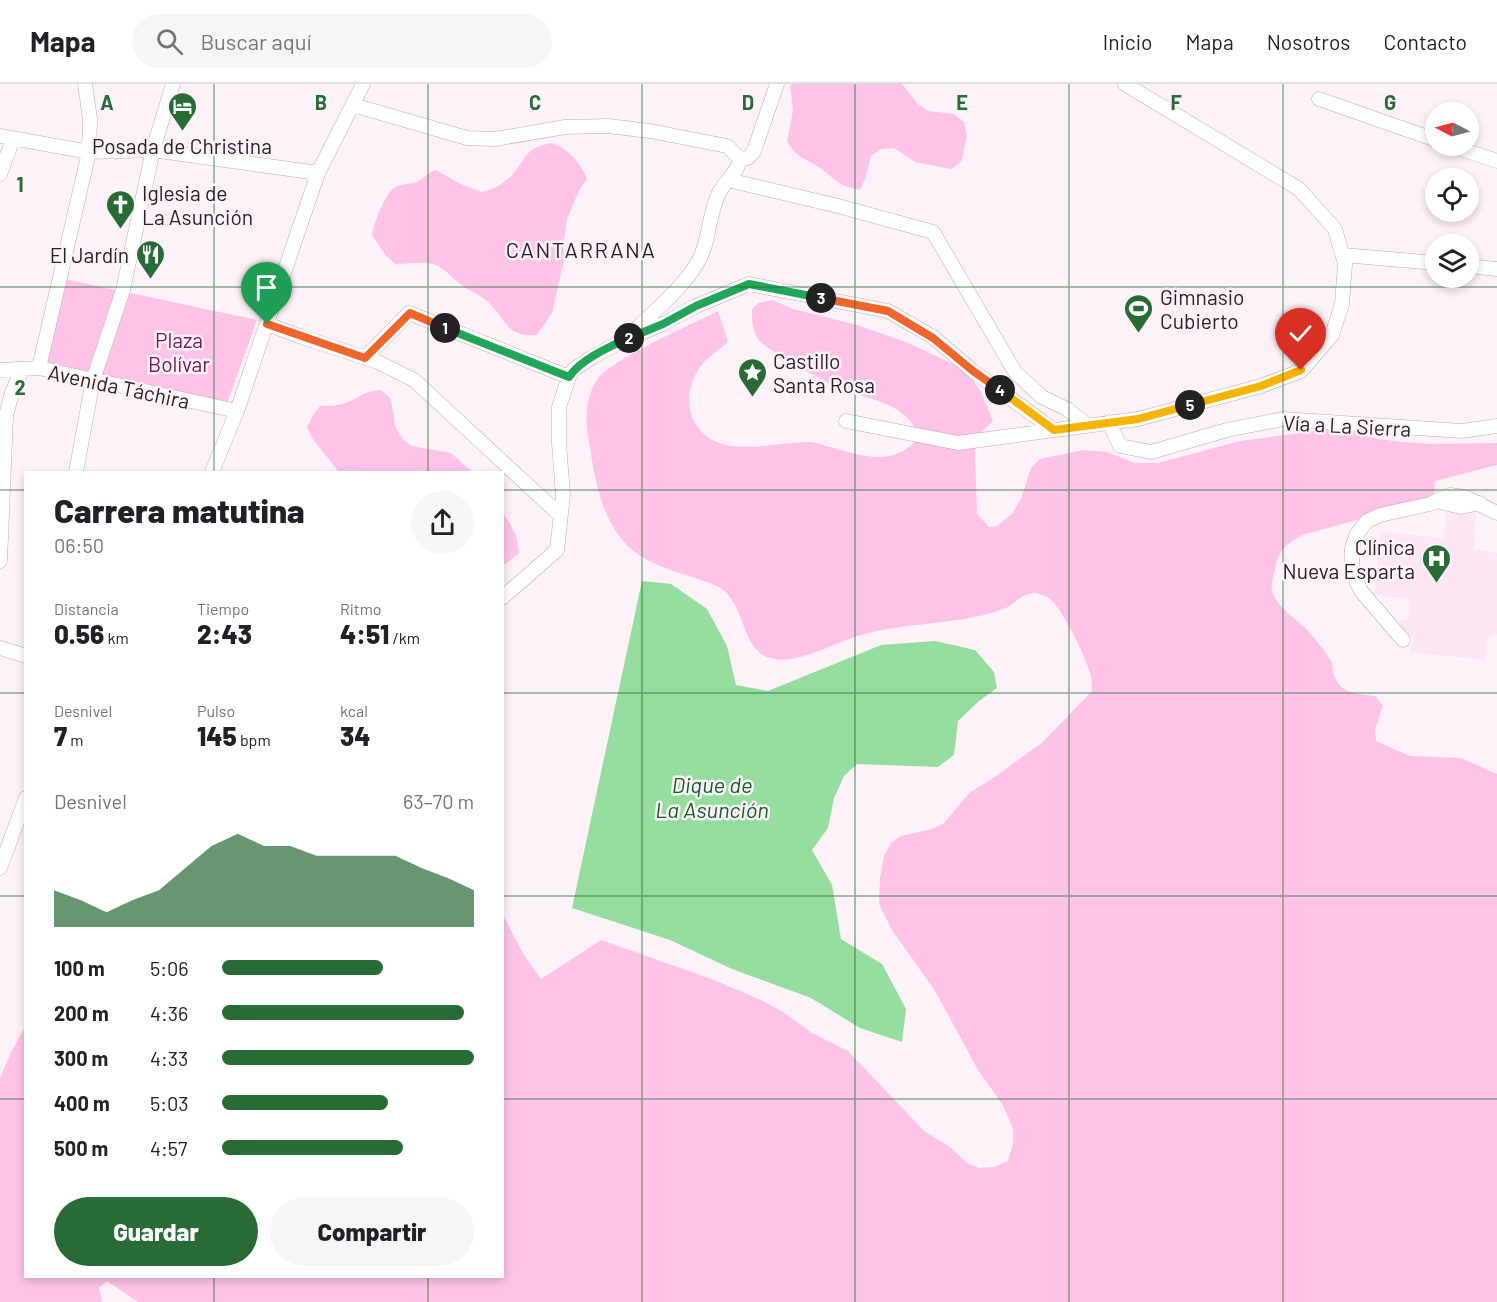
<!DOCTYPE html>
<html lang="es">
<meta charset="utf-8">
<style>
:root{--surface:#fff;--page:#f6f6f6;--text:#202124;--muted:#757577;--line:#e0e0e0;--accent:#286b36}
body{margin:0;font-family:Barlow,sans-serif;background:var(--page);color:var(--text);height:100vh;display:flex;flex-direction:column;font-size:22px;white-space:nowrap}
*{box-sizing:border-box;margin:0}
p{font-size:20px;color:var(--muted)}
.icon{flex:none;width:33px;height:33px;fill:none;stroke:currentColor;stroke-width:2;stroke-linecap:round;stroke-linejoin:round}
.map{position:relative;flex:1;overflow:hidden}
.sheet{position:absolute;left:24px;top:387px;width:480px;height:807px;display:flex;flex-direction:column;background:var(--surface);border-radius:0px;box-shadow:0 3px 9px #0003}
.sheet>*{flex:none}
.needle{width:39px;rotate:276deg}
.controls{position:absolute;left:1425px;top:18px;display:grid;gap:12px}
.controls a{display:grid;place-items:center;width:54px;height:54px;border-radius:50%;background:var(--surface);box-shadow:0 3px 9px #0003;font-size:30px}
.pin{position:absolute;display:grid;place-items:center;width:51px;height:51px;color:#fff;margin:-62px -26px;border-radius:50% 50% 50% 0;rotate:-45deg;box-shadow:0 0 6px #0007}
.pin .icon{rotate:45deg}
.km{position:absolute;width:30px;height:30px;margin:-15px;border-radius:50%;background:#222;color:#fff;font-size:16px;line-height:30px;text-align:center}
.round{display:grid;place-items:center;flex:none;width:63px;height:63px;border-radius:32px;background:var(--page)}
.headline{display:flex;align-items:center;justify-content:space-between;height:102px;padding:0 30px}
h1{font-size:33px;font-weight:800;line-height:45px}
.metrics{display:grid;grid-template-columns:repeat(3,1fr);gap:9px;height:102px;padding:6px 30px}
.metrics div{display:grid;align-content:center}
.metrics b{font-size:26px;font-weight:800}
.metrics small{font-size:16px;font-weight:400}
.metrics p{font-size:16px}
.chart{height:168px;padding:12px 30px}
.chart p{display:flex;justify-content:space-between}
.chart svg{width:100%;height:108px;margin-top:6px;fill:var(--accent);opacity:.7}
.button{display:flex;gap:12px;margin-top:auto;padding:12px 30px}
.button a{flex:1;height:69px;border-radius:36px;background:var(--accent);color:#fff;font-size:24px;font-weight:800;line-height:69px;text-align:center}
.button a+a{background:var(--page);color:var(--text)}
ul{padding:0 30px;list-style:none;font-size:20px}
li{display:grid;grid-template-columns:96px 72px 1fr;align-items:center;height:45px}
li i{height:15px;border-radius:8px;background:var(--accent)}
header{display:flex;align-items:center;gap:36px;box-sizing:border-box;height:84px;padding:0 30px;background:var(--surface);border-bottom:2px solid var(--line)}
header strong{font-size:28px}
nav{display:flex;gap:33px;margin-inline-start:auto;font-size:21px}
.search{width:420px;height:54px;background:var(--page);display:flex;align-items:center;gap:15px;box-sizing:border-box;padding:0 21px;border-radius:33px;color:var(--muted);font-size:22px}
.map>svg:first-child{display:block}
</style>
<header>
<strong>Mapa</strong>
<div class="search"><svg class="icon" aria-label="search" viewBox="0 0 24 24"><circle cx="10" cy="10" r="6"/><path d="M15 15l6 6"/></svg>Buscar aquí</div>
<nav><a>Inicio</a><a>Mapa</a><a>Nosotros</a><a>Contacto</a></nav>
</header>
<div class="map">
<svg width="1497" height="1218" viewBox="0 0 1497 1218">
<rect width="100%" height="100%" fill="#fdf2f8"/>
<path fill="#fbe6f2" d="M1447 422 1476 425 1474 465 1497 469V551L1488 554 1485 576 1410 568 1413 554 1396 551 1398 537 1408 535 1410 516 1374 511 1381 448 1444 454Z"/>
<path fill="#fec3e7" d="M792 0H902L918 20 928 27 954 30 964 38 967 51 962 76 952 85 915 78 894 64 881 65 871 72 865 95 860 106C838 103 834 93 817 82 801 72 799 75 787 58L793 26 790 2Z
M552 59C569 65 580 78 587 95L579 106 567 135 563 162 564 176 552 229 537 251C507 254 507 237 490 220 482 212 472 208 463 202 453 195 445 184 433 180 421 177 407 180 395 180L386 172 372 151C373 141 385 110 394 104 399 100 410 100 416 98 424 95 428 88 436 86L460 100 482 108C494 105 503 100 512 91 528 73 524 64 552 59Z
M60 194 257 236 225 325 39 284Z
M772 216 793 225 857 241 906 258 951 279 970 292 981 308 993 337 977 353 975 369 977 430 989 443 997 442 1012 430 1021 415 1031 384 1040 375 1084 366 1107 368 1135 379H1158L1240 357 1328 345 1350 347 1378 355 1403 358 1431 360 1497 359V381L1435 397 1434 415 1302 451C1286 460 1278 467 1275 485 1274 489 1273 494 1272 498 1269 521 1296 533 1309 548 1316 556 1326 568 1331 577 1333 581 1332 586 1334 591 1340 610 1358 610 1375 612L1383 622 1375 645 1376 657 1410 672 1461 674 1497 690V1218H138L107 1197 99 1204 102 1218H0V994L11 968 25 943 26 1192H502L503 831 524 871 541 895 601 856 709 894 761 916 783 928 812 949 848 967 925 1048 950 1063 967 1079 979 1084 994 1083 1008 1077 1013 1059V1044L1002 1020 978 986 935 907 892 846 879 820 880 794 884 772 891 759 901 752 932 745 944 739 969 709 996 692 1044 657 1092 607C1092 601 1092 594 1090 589 1084 570 1064 527 1049 514 1046 512 1040 510 1036 509 1025 508 1017 517 1008 523 1002 526 994 528 987 530 946 541 902 539 861 551 835 558 797 582 770 574 739 566 747 515 715 501 691 491 661 486 639 471 599 444 594 388 587 345 585 330 588 310 596 297 609 276 693 240 718 227L728 258C719 266 708 273 701 282 677 314 690 356 731 362 757 365 782 359 808 358 815 358 823 361 830 363 863 372 894 384 919 353 907 317 867 316 837 303 824 297 764 265 758 255 752 245 752 236 752 225L758 219Z
M381 306 391 315 395 342 402 355 412 362 451 369 472 388H339L312 354 307 343 313 331 320 322C329 322 336 322 345 319 360 314 362 307 381 306Z
M502 428C512 441 518 452 519 469L503 482Z"/>
<path fill="#95dc9f" d="M642 497 671 500 707 525 727 562 736 601 768 607 881 561 935 557 975 566 994 588 997 604 979 617 958 637 954 671 938 683 857 680 844 692 834 714 828 744 812 766 832 801 841 855 882 880 906 925 902 958 860 944 811 914 732 885 670 856 572 824Z"/>
<g fill="none" stroke-linecap="round" stroke-linejoin="round">
<defs>
<path id="minor" d="M1319 15 1436 56
M353 21 467 54 495 55 565 43 608 42 650 47 727 62 740 75
M0 52 89 68 153 66 318 89
M1452 62 1497 77
M740 75 748 74 754 67 777 0
M0 90 13 55
M728 96 838 122 933 148 1015 288 1042 313 1067 325 1087 341
M1343 171 1436 179
M1468 182 1497 185
M267 240 302 253 378 278 414 296 560 431
M631 250C653 228 682 205 698 178 710 157 708 132 718 111 723 98 738 90 740 75
M365 274 409 229 569 293
M39 284 89 68 90 35 85 0
M0 286 39 284 237 327
M846 337 958 359 1138 335 1261 302 1301 287 1332 251 1342 220 1345 180 1335 145 1299 105 1125 0
M1109 338 1120 362 1151 368 1227 346 1283 335 1462 347 1497 342
M76 388 93 296 123 206 153 66 173 0
M212 388 237 327 318 89 363 0
M1437 417 1461 423 1479 419
M0 477 6 332 12 309 22 285
M502 514 557 466 563 411 559 359V323L569 293 573 286 594 272 626 255 663 240 696 222 749 200 888 227 933 253 973 287 1054 346
M1403 556 1361 507 1355 494 1352 481V464L1357 450 1367 437 1380 431 1430 420 1450 411 1465 413 1497 429
M0 564 26 572
M0 784 26 714"/>
</defs>
<use href="#minor" stroke="#c1a7b6" stroke-width="15"/>
<use href="#minor" stroke="#fff" stroke-width="14"/>
</g>
<g fill="none" stroke-linecap="round" stroke-linejoin="round">
<defs>
<path id="split-1" d="M267 240 365 274 410 229 445 244"/>
<path id="split-2" d="M445 244 569 293C581 275 609 263 629 254"/>
<path id="split-3" d="M629 254 663 240 696 222 749 200 821 214"/>
<path id="split-4" d="M821 214 888 227 933 254 973 287 1000 306"/>
<path id="split-5" d="M1000 306 1054 346 1138 335 1190 321"/>
<path id="split-6" d="M1190 321 1261 302 1301 286"/>
</defs>
<use href="#split-1" stroke="#fff" stroke-width="12"/>
<use href="#split-2" stroke="#fff" stroke-width="12"/>
<use href="#split-3" stroke="#fff" stroke-width="12"/>
<use href="#split-4" stroke="#fff" stroke-width="12"/>
<use href="#split-5" stroke="#fff" stroke-width="12"/>
<use href="#split-6" stroke="#fff" stroke-width="12"/>
<use href="#split-1" stroke="#f0652b" stroke-width="8"/>
<use href="#split-2" stroke="#22a559" stroke-width="8"/>
<use href="#split-3" stroke="#22a559" stroke-width="8"/>
<use href="#split-4" stroke="#f0652b" stroke-width="8"/>
<use href="#split-5" stroke="#f5b400" stroke-width="8"/>
<use href="#split-6" stroke="#f5b400" stroke-width="8"/>
</g>
<path fill="none" stroke="#286b36" stroke-width="1.5" stroke-opacity="0.55" d="M214 0V388M428 0V388M642 0V1218M855 0V1218M1069 0V1218M1283 0V1218M0 203H1497M0 406H26M502 406H1497M0 609H26M502 609H1497M0 812H26M502 812H1497M0 1015H26M502 1015H1497M214 1192V1218M428 1192V1218"/>
<defs>
<symbol id="hotel-pin" viewBox="-11 -11 22 30"><path d="M0 17L-7.5 6A9.5 9.5 0 1 1 7.5 6Z" fill="#286b36" stroke="#fdf2f8"/><path d="M-6-4.5h1.5V1H6V5H4.5V3h-9V5H-6ZM-4 0a1.8 1.8 0 1 1 3.6 0ZM.5 0V-2.5h3Q6-2.5 6 0Z" fill="#fff"/></symbol>
<symbol id="church-pin" viewBox="-11 -11 22 30"><path d="M0 17L-7.5 6A9.5 9.5 0 1 1 7.5 6Z" fill="#286b36" stroke="#fdf2f8"/><path d="M-1.2-6h2.4v3.5h3.3v2.4h-3.3V6h-2.4V-.1h-3.3v-2.4h3.3Z" fill="#fff"/></symbol>
<symbol id="restaurant-pin" viewBox="-11 -11 22 30"><path d="M0 17L-7.5 6A9.5 9.5 0 1 1 7.5 6Z" fill="#286b36" stroke="#fdf2f8"/><path d="M-5-6h1v4h1v-4h1v4h1v-4h1v5L-1.5 .5V6h-2V.5L-5-1ZM5-6V6H3V1.5H1.5Q1.5-4 5-6Z" fill="#fff"/></symbol>
<symbol id="stadium-pin" viewBox="-11 -11 22 30"><path d="M0 17L-7.5 6A9.5 9.5 0 1 1 7.5 6Z" fill="#286b36" stroke="#fdf2f8"/><path d="M0-5a6.5 5 0 1 0 0 10a6.5 5 0 1 0 0-10ZM-3.5-1.8h7v3.6h-7Z" fill="#fff"/></symbol>
<symbol id="sight-pin" viewBox="-11 -11 22 30"><path d="M0 17L-7.5 6A9.5 9.5 0 1 1 7.5 6Z" fill="#286b36" stroke="#fdf2f8"/><path d="M0-6L1.8-2.2L6-1.7L2.9 1.2L3.7 5.4L0 3.3L-3.7 5.4L-2.9 1.2L-6-1.7L-1.8-2.2Z" fill="#fff"/></symbol>
<symbol id="hospital-pin" viewBox="-11 -11 22 30"><path d="M0 17L-7.5 6A9.5 9.5 0 1 1 7.5 6Z" fill="#286b36" stroke="#fdf2f8"/><path d="M-5-5h3v3.5h4V-5h3V5h-3V1.5h-4V5h-3Z" fill="#fff"/></symbol>
</defs>
<g fill-rule="evenodd">
<use href="#hotel-pin" x="166" y="6" width="33" height="45"/>
<use href="#church-pin" x="104" y="104" width="33" height="45"/>
<use href="#restaurant-pin" x="134" y="154" width="33" height="45"/>
<use href="#stadium-pin" x="1122" y="208" width="33" height="45"/>
<use href="#sight-pin" x="736" y="272" width="33" height="45"/>
<use href="#hospital-pin" x="1420" y="458" width="33" height="45"/>
</g>
<g text-anchor="middle" dominant-baseline="central" stroke-width="5" stroke-linejoin="round" paint-order="stroke">
<g font-size="21" fill="#2a2127" stroke="#fdf2f8" text-anchor="start">
<text x="182" y="61" text-anchor="middle">Posada de Christina</text>
<text x="142" y="108">Iglesia de<tspan x="142" dy="24">La Asunción</tspan></text>
<text x="129" y="170" text-anchor="end">El Jardín</text>
<text x="1160" y="212">Gimnasio<tspan x="1160" dy="24">Cubierto</tspan></text>
<text x="773" y="276">Castillo<tspan x="773" dy="24">Santa Rosa</tspan></text>
<text x="1415" y="462" text-anchor="end">Clínica<tspan x="1415" dy="24">Nueva Esparta</tspan></text>
</g>
<g font-size="21" fill="#711858" stroke="#fdf2f8">
<text x="179" y="255">Plaza<tspan x="179" dy="24">Bolívar</tspan></text>
</g>
<g font-size="21" fill="#2a2127" stroke="#fdf2f8">
<text transform="translate(119 302) rotate(12)">Avenida Táchira</text>
<text transform="translate(1347 341) rotate(3)">Vía a La Sierra</text>
</g>
<g font-size="22" letter-spacing="1.5" fill="#2a2127" stroke="#fdf2f8">
<text x="581" y="165">CANTARRANA</text>
</g>
<g font-size="22" font-style="italic" fill="#135f28" stroke="#fdf2f8">
<text x="712" y="700">Dique de<tspan x="712" dy="25">La Asunción</tspan></text>
</g>
</g>
<g font-size="20" text-anchor="middle" font-weight="bold" fill="#286b36" stroke="#fdf2f8" stroke-width="5" stroke-linejoin="round" paint-order="stroke">
<text x="107" y="26">A</text>
<text x="321" y="26">B</text>
<text x="535" y="26">C</text>
<text x="748" y="26">D</text>
<text x="962" y="26">E</text>
<text x="1176" y="26">F</text>
<text x="1390" y="26">G</text>
<text x="20" y="108">1</text>
<text x="20" y="311">2</text>
</g>
</svg>
<div class="controls">
<a><svg class="needle" viewBox="-14 -14 28 28"><path d="M0-13l5 13h-10z" fill="#e53935"/><path d="M0 13l5-13h-10z" fill="#757577"/></svg></a>
<a><svg class="icon" aria-label="locate" viewBox="0 0 24 24"><circle cx="12" cy="12" r="6"/><path d="M12 2v4M12 18v4M2 12h4M18 12h4"/></svg></a>
<a><svg class="icon" aria-label="layers" viewBox="0 0 24 24"><path d="M12 4l9 5-9 5-9-5zM3 14l9 5 9-5"/></svg></a>
</div>
<div class="pin" style="left:267px;top:240px;background:#1e9e55"><svg class="icon" aria-label="arrive" viewBox="0 0 24 24"><path d="M6 21V4h12l-3 4 3 4H6"/></svg></div>
<div class="pin" style="left:1301px;top:286px;background:#d93025"><svg class="icon" aria-label="check" viewBox="0 0 24 24"><path d="M5 12l5 5 9-10"/></svg></div>
<b class="km" style="left:445px;top:244px">1</b>
<b class="km" style="left:629px;top:254px">2</b>
<b class="km" style="left:821px;top:214px">3</b>
<b class="km" style="left:1000px;top:306px">4</b>
<b class="km" style="left:1190px;top:321px">5</b>
<section class="sheet">
<div class="headline"><div><h1>Carrera matutina</h1><p>06:50</p></div><a class="round"><svg class="icon" aria-label="share" viewBox="0 0 24 24"><path d="M12 15V3M7 8l5-5 5 5M5 13v7h14v-7"/></svg></a></div>
<div class="metrics">
<div><p>Distancia</p><b>0.56<small> km</small></b></div>
<div><p>Tiempo</p><b>2:43</b></div>
<div><p>Ritmo</p><b>4:51<small> /km</small></b></div>
</div>
<div class="metrics">
<div><p>Desnivel</p><b>7<small> m</small></b></div>
<div><p>Pulso</p><b>145<small> bpm</small></b></div>
<div><p>kcal</p><b>34</b></div>
</div>
<div class="chart"><p><span>Desnivel</span>63–70 m</p>
<svg viewBox="0 0 160 44" preserveAspectRatio="none"><path d="M0 44V29L10 33L20 38L30 33L40 29L50 20L60 11L70 6L80 11L90 11L100 15L110 15L120 15L130 15L140 20L150 24L160 29V44z"/></svg>
</div>
<ul>
<li><b>100 m</b>5:06<i style="width:64%"></i></li>
<li><b>200 m</b>4:36<i style="width:96%"></i></li>
<li><b>300 m</b>4:33<i style="width:100%"></i></li>
<li><b>400 m</b>5:03<i style="width:66%"></i></li>
<li><b>500 m</b>4:57<i style="width:72%"></i></li>
</ul>
<div class="button"><a>Guardar</a><a>Compartir</a></div>
</section>
</div>
